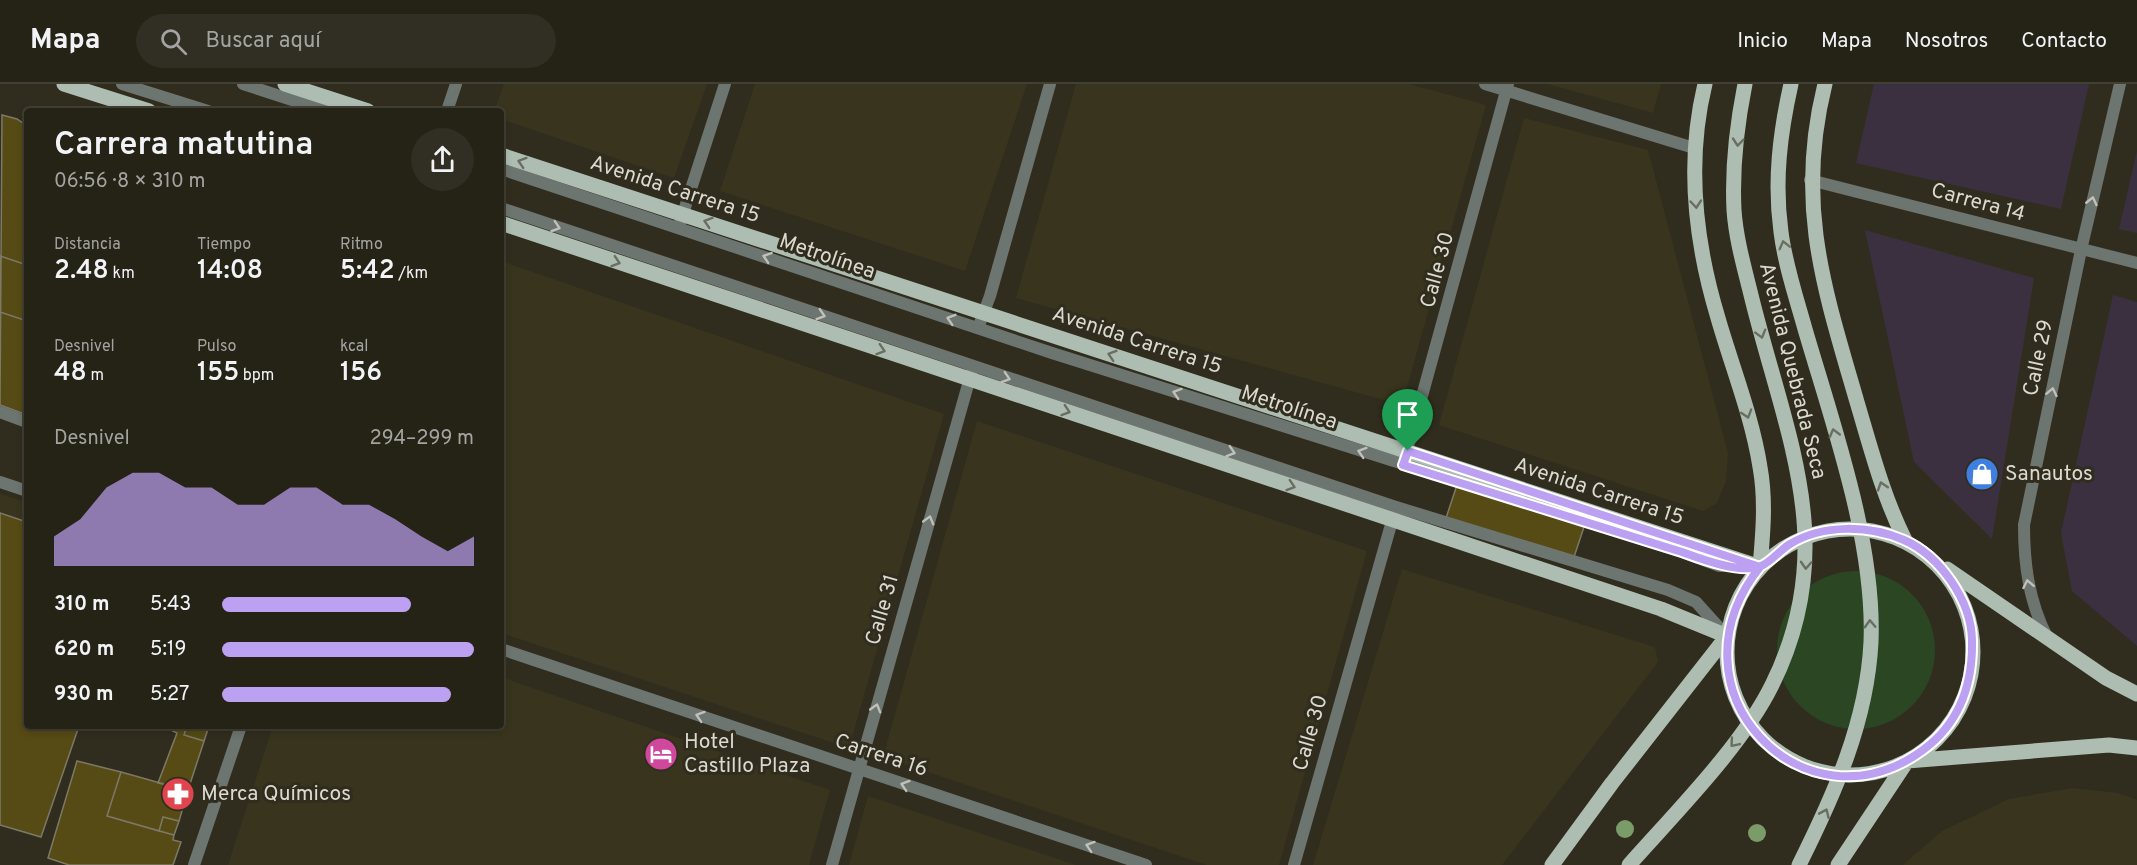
<!DOCTYPE html>
<html lang="es">
<meta charset="utf-8">
<style>
:root{--surface:#252216;--page:#312f23;--text:#f1f3f6;--muted:#a3a4a1;--line:#423f35;--accent:#bca0f2}
body{margin:0;font-family:Overpass,sans-serif;background:var(--page);color:var(--text);height:100vh;display:flex;flex-direction:column;font-size:22px;white-space:nowrap}
*{box-sizing:border-box;margin:0}
p{font-size:20px;color:var(--muted)}
.icon{flex:none;width:33px;height:33px;fill:none;stroke:currentColor;stroke-width:2;stroke-linecap:round;stroke-linejoin:round}
.map{position:relative;flex:1;overflow:hidden}
.details{position:absolute;left:24px;top:24px;width:480px;height:621px;display:flex;flex-direction:column;background:var(--surface);border-radius:6px;box-shadow:0 3px 9px #0003,0 0 0 2px var(--line)}
.details>*{flex:none}
.pin{position:absolute;display:grid;place-items:center;width:51px;height:51px;color:#fff;margin:-62px -26px;border-radius:50% 50% 50% 0;rotate:-45deg;box-shadow:0 0 6px #0007}
.pin .icon{rotate:45deg}
.round{display:grid;place-items:center;flex:none;width:63px;height:63px;border-radius:32px;background:var(--page)}
.head{display:flex;align-items:center;justify-content:space-between;height:102px;padding:0 30px}
h1{font-size:33px;font-weight:600;line-height:45px}
.metrics{display:grid;grid-template-columns:repeat(3,1fr);gap:9px;height:102px;padding:6px 30px}
.metrics div{display:grid;align-content:center}
.metrics b{font-size:26px;font-weight:600}
.metrics small{font-size:16px;font-weight:400}
.metrics p{font-size:16px}
.chart{height:168px;padding:12px 30px}
.chart p{display:flex;justify-content:space-between}
.chart svg{width:100%;height:108px;margin-top:6px;fill:var(--accent);opacity:.7}
ul{padding:0 30px;list-style:none;font-size:20px}
li{display:grid;grid-template-columns:96px 72px 1fr;align-items:center;height:45px}
li i{height:15px;border-radius:8px;background:var(--accent)}
header{display:flex;align-items:center;gap:36px;box-sizing:border-box;height:84px;padding:0 30px;background:var(--surface);border-bottom:2px solid var(--line)}
header strong{font-size:28px}
nav{display:flex;gap:33px;margin-inline-start:auto;font-size:21px}
.search{width:420px;height:54px;background:var(--page);display:flex;align-items:center;gap:15px;box-sizing:border-box;padding:0 21px;border-radius:33px;color:var(--muted);font-size:22px}
.map>svg:first-child{display:block}
</style>
<header>
<strong>Mapa</strong>
<div class="search"><svg class="icon" aria-label="search" viewBox="0 0 24 24"><circle cx="10" cy="10" r="6"/><path d="M15 15l6 6"/></svg>Buscar aquí</div>
<nav><a>Inicio</a><a>Mapa</a><a>Nosotros</a><a>Contacto</a></nav>
</header>
<div class="map">
<svg width="2137" height="781" viewBox="0 0 2137 781">
<rect width="100%" height="100%" fill="#312d1e"/>
<path fill="#39341d" d="M504 0H707L674 94 501 35V27H494Z
M755 0H1027L965 187 720 107Z
M1076 0H1409L1486 21 1402 321 1016 214Z
M1547 0H1661L1653 29Z
M1524 34 1648 66 1728 369 1726 397 1717 419 1703 427 1439 341Z
M501 177 944 330 849 664 501 549Z
M977 337 1367 467 1279 781H1207L883 673Z
M0 410 27 418V438L0 429Z
M1402 485 1655 563 1658 578 1502 781H1313Z
M501 593 830 706 809 781H228L273 642H501Z
M2072 704 2118 709 2137 716V781H1903L1942 747 2009 715Z
M868 712 1076 781H849Z"/>
<path fill="#3b303f" d="M1874 0H2089L2061 125 1856 79Z
M2137 67V149L2119 145Z
M1865 146 2034 194 1992 455 1914 378Z
M2113 211 2137 218V562L2072 507 2061 449Z"/>
<path fill="#2b4623" d="M1777 566a79 79 0 1 1 158 0a79 79 0 1 1-158 0Z"/>
<path fill="#564b14" stroke="#7d7968" stroke-width="1.5" d="M2 31 17 35 27 42V331L0 321Z
M0 172 27 181V237L0 228Z
M1457 401 1584 443 1573 476 1446 434Z
M0 429 27 438V642H79L41 753 0 741Z
M170 642H209L188 706 158 699 177 649 169 645Z
M187 642H209L204 657 184 651Z
M77 677 121 688 107 732 174 751 173 756 181 758 173 781H69L48 774Z
M121 688 171 702 167 714 184 720 179 737 163 733 159 747 107 732Z
M171 702 188 706 184 720 167 714Z
M163 733 179 737 174 751 159 747Z"/>
<g fill="none" stroke-linecap="round" stroke-linejoin="round">
<path stroke="#6d7570" stroke-width="12" d="M122 0 208 27
M243 0 326 27
M501 85 1052 269 1682 468 1719 482H1747
M501 124 1396 423 1668 506 1696 518 1724 549
M0 328 27 338"/>
<path stroke="#6d7570" stroke-width="12" d="M1485 0 1694 64
M1810 96 2137 179
M679 142 725 0
M978 244 990 212 1050 0
M1403 381 1508 0
M0 398 27 407
M2047 553C2029 517 2024 481 2024 441L2081 166 2120 0
M501 565 1146 781
M832 781 973 283
M1294 781 1396 423"/>
<path stroke="#6d7570" stroke-width="12" d="M447 27 456 0
M194 781 241 642"/>
<path stroke="#adbdb2" stroke-width="15" d="M64 0 149 27
M285 0 368 27
M1705 0C1686 78 1695 158 1718 234 1732 283 1752 332 1760 383 1766 416 1763 449 1760 483
M1825 0C1795 120 1824 204 1857 318 1871 365 1883 412 1905 456
M501 71 1760 483
M501 139 1661 525 1727 552
M1727 568a123 123 0 1 1 246 0a123 123 0 1 1-246 0Z
M1947 485 2106 594 2137 610
M1907 677 2109 661 2137 664
M1552 781 1612 699 1727 552
M1838 781 1907 677"/>
<path stroke="#adbdb2" stroke-width="15" d="M1791 0C1780 49 1774 97 1781 148 1785 180 1796 213 1805 245 1833 341 1875 458 1871 558 1867 638 1834 711 1799 781
M1629 781C1675 729 1742 662 1772 601 1841 462 1786 352 1752 215 1745 186 1736 156 1734 126 1732 85 1737 40 1745 0"/>
</g>
<g fill="#7b9b69">
<circle cx="1625" cy="745" r="9"/>
<circle cx="1757" cy="749" r="9"/>
</g>
<defs><path id="oneway-chevron" d="M-2-3.5L2.5 0L-2 3.5" fill="none" stroke-width="1.6" stroke-linecap="round" stroke-linejoin="round" transform="scale(1.5)"/></defs>
<g stroke="#696e61">
<use href="#oneway-chevron" transform="translate(1738 58) rotate(95)"/>
<use href="#oneway-chevron" transform="translate(522 78) rotate(-162)"/>
<use href="#oneway-chevron" transform="translate(1696 120) rotate(85)"/>
<use href="#oneway-chevron" transform="translate(708 138) rotate(-162)"/>
<use href="#oneway-chevron" transform="translate(1784 161) rotate(-104)"/>
<use href="#oneway-chevron" transform="translate(616 178) rotate(18)"/>
<use href="#oneway-chevron" transform="translate(1761 250) rotate(74)"/>
<use href="#oneway-chevron" transform="translate(881 266) rotate(18)"/>
<use href="#oneway-chevron" transform="translate(1112 271) rotate(-162)"/>
<use href="#oneway-chevron" transform="translate(1066 327) rotate(18)"/>
<use href="#oneway-chevron" transform="translate(1747 330) rotate(73)"/>
<use href="#oneway-chevron" transform="translate(1834 349) rotate(-105)"/>
<use href="#oneway-chevron" transform="translate(1291 402) rotate(18)"/>
<use href="#oneway-chevron" transform="translate(1882 402) rotate(-108)"/>
<use href="#oneway-chevron" transform="translate(1806 481) rotate(93)"/>
<use href="#oneway-chevron" transform="translate(1870 540) rotate(-92)"/>
<use href="#oneway-chevron" transform="translate(1734 659) rotate(130)"/>
<use href="#oneway-chevron" transform="translate(1825 729) rotate(-66)"/>
</g>
<g stroke="#c0c1b8">
<use href="#oneway-chevron" transform="translate(2092 117) rotate(-77)"/>
<use href="#oneway-chevron" transform="translate(556 143) rotate(18)"/>
<use href="#oneway-chevron" transform="translate(767 173) rotate(-161)"/>
<use href="#oneway-chevron" transform="translate(821 231) rotate(18)"/>
<use href="#oneway-chevron" transform="translate(951 235) rotate(-163)"/>
<use href="#oneway-chevron" transform="translate(1006 294) rotate(18)"/>
<use href="#oneway-chevron" transform="translate(2052 308) rotate(-78)"/>
<use href="#oneway-chevron" transform="translate(1177 309) rotate(-162)"/>
<use href="#oneway-chevron" transform="translate(1231 368) rotate(18)"/>
<use href="#oneway-chevron" transform="translate(1362 368) rotate(-162)"/>
<use href="#oneway-chevron" transform="translate(929 436) rotate(-74)"/>
<use href="#oneway-chevron" transform="translate(2028 500) rotate(-101)"/>
<use href="#oneway-chevron" transform="translate(876 624) rotate(-74)"/>
<use href="#oneway-chevron" transform="translate(700 632) rotate(-162)"/>
<use href="#oneway-chevron" transform="translate(905 701) rotate(-162)"/>
<use href="#oneway-chevron" transform="translate(1090 762) rotate(-162)"/>
</g>
<g fill="none" stroke-linecap="round" stroke-linejoin="round">
<defs>
<path id="route" d="M1408 367 1760 483C1662 606 1804 753 1923 666 1960 639 1973 600 1972 556 1971 516 1940 472 1904 456 1869 441 1823 440 1790 460 1780 466 1771 478 1761 482 1740 490 1701 475 1682 468L1403 381 1408 367"/>
</defs>
<use href="#route" stroke="#fff" stroke-width="12"/>
<use href="#route" stroke="#bca0f2" stroke-width="8"/>
</g>
<defs>
<symbol id="shop-disc" viewBox="-11 -11 22 22"><circle r="9.5" fill="#3f7fe0" stroke="#312d1e"/><path d="M-5-2.5h2.3a2.7 3.5 0 0 1 5.4 0H5L5.5 6h-11ZM-1.5-2.5h3a1.5 2.3 0 0 0-3 0Z" fill="#fff"/></symbol>
<symbol id="hotel-disc" viewBox="-11 -11 22 22"><circle r="9.5" fill="#d1479c" stroke="#312d1e"/><path d="M-6-4.5h1.5V1H6V5H4.5V3h-9V5H-6ZM-4 0a1.8 1.8 0 1 1 3.6 0ZM.5 0V-2.5h3Q6-2.5 6 0Z" fill="#fff"/></symbol>
<symbol id="pharmacy-disc" viewBox="-11 -11 22 22"><circle r="9.5" fill="#e0444e" stroke="#312d1e"/><path d="M-2-6h4v4h4v4h-4v4h-4v-4h-4v-4h4Z" fill="#fff"/></symbol>
</defs>
<g fill-rule="evenodd">
<use href="#shop-disc" x="1963" y="371" width="38" height="38"/>
<use href="#hotel-disc" x="642" y="651" width="38" height="38"/>
<use href="#pharmacy-disc" x="159" y="691" width="38" height="38"/>
</g>
<g text-anchor="middle" dominant-baseline="central" stroke-width="6" stroke-linejoin="round" paint-order="stroke">
<g font-size="21" fill="#dcdad0" stroke="#312d1e">
<text transform="translate(675 106) rotate(18)">Avenida Carrera 15</text>
<text transform="translate(1978 119) rotate(15)">Carrera 14</text>
<text transform="translate(827 173) rotate(19)">Metrolínea</text>
<text transform="translate(1438 186) rotate(-75)">Calle 30</text>
<text transform="translate(1137 257) rotate(18)">Avenida Carrera 15</text>
<text transform="translate(2039 274) rotate(-78)">Calle 29</text>
<text transform="translate(1792 287) rotate(76)">Avenida Quebrada Seca</text>
<text transform="translate(1289 324) rotate(18)">Metrolínea</text>
<text transform="translate(1599 408) rotate(18)">Avenida Carrera 15</text>
<text transform="translate(883 526) rotate(-74)">Calle 31</text>
<text transform="translate(1311 649) rotate(-74)">Calle 30</text>
<text transform="translate(881 672) rotate(18)">Carrera 16</text>
</g>
<g font-size="21" fill="#dcdad0" stroke="#312d1e" text-anchor="start">
<text x="2005" y="390">Sanautos</text>
<text x="684" y="658">Hotel<tspan x="684" dy="24">Castillo Plaza</tspan></text>
<text x="201" y="710">Merca Químicos</text>
</g>
</g>
</svg>
<div class="pin" style="left:1408px;top:367px;background:#1e9e55"><svg class="icon" aria-label="arrive" viewBox="0 0 24 24"><path d="M6 21V4h12l-3 4 3 4H6"/></svg></div>
<section class="details">
<div class="head"><div><h1>Carrera matutina</h1><p>06:56 · 8 × 310 m</p></div><a class="round"><svg class="icon" aria-label="share" viewBox="0 0 24 24"><path d="M12 15V3M7 8l5-5 5 5M5 13v7h14v-7"/></svg></a></div>
<div class="metrics">
<div><p>Distancia</p><b>2.48<small> km</small></b></div>
<div><p>Tiempo</p><b>14:08</b></div>
<div><p>Ritmo</p><b>5:42<small> /km</small></b></div>
</div>
<div class="metrics">
<div><p>Desnivel</p><b>48<small> m</small></b></div>
<div><p>Pulso</p><b>155<small> bpm</small></b></div>
<div><p>kcal</p><b>156</b></div>
</div>
<div class="chart"><p><span>Desnivel</span>294–299 m</p>
<svg viewBox="0 0 160 44" preserveAspectRatio="none"><path d="M0 44V32L10 25L20 12L30 6L40 6L50 12L60 12L70 19L80 19L90 12L100 12L110 19L120 19L130 25L140 32L150 38L160 32V44z"/></svg>
</div>
<ul>
<li><b>310 m</b>5:43<i style="width:75%"></i></li>
<li><b>620 m</b>5:19<i style="width:100%"></i></li>
<li><b>930 m</b>5:27<i style="width:91%"></i></li>
</ul>
</section>
</div>
